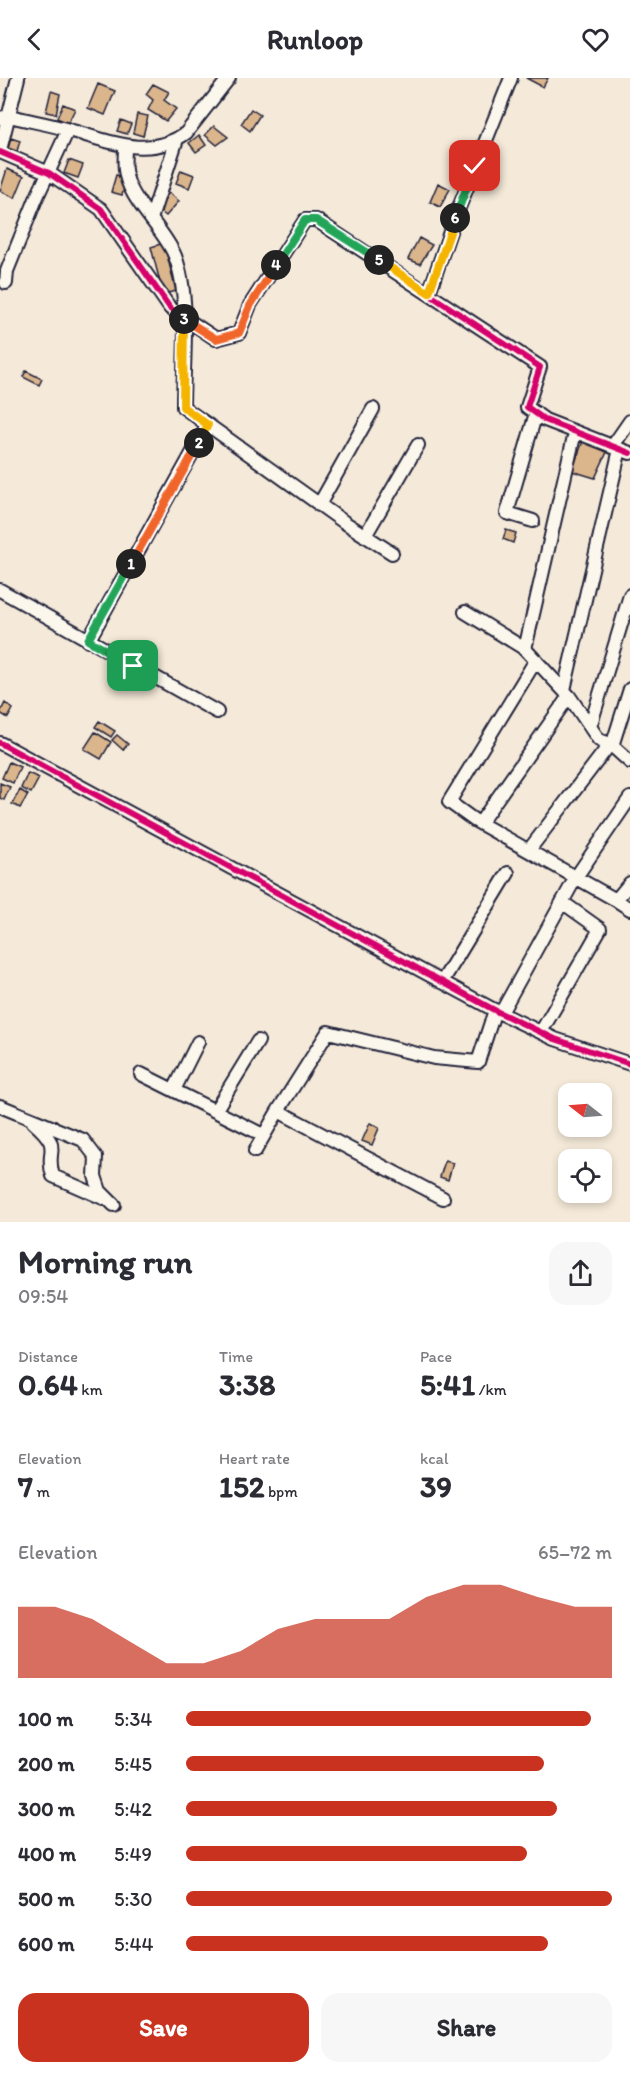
<!DOCTYPE html>
<meta charset="utf-8">
<style>
:root{--surface:#fff;--page:#f7f7f7;--text:#2b2b33;--muted:#7c7c81;--accent:#c8321e}
body{margin:0;font-family:Itim,sans-serif;background:var(--page);color:var(--text);height:100vh;display:flex;flex-direction:column;font-size:22px;white-space:nowrap}
*{box-sizing:border-box;margin:0}
p{font-size:20px;color:var(--muted)}
.icon{flex:none;width:33px;height:33px;fill:none;stroke:currentColor;stroke-width:2;stroke-linecap:round;stroke-linejoin:round}
.map{position:relative;height:1144px;overflow:hidden}
.panel{display:flex;flex-direction:column;background:var(--surface);flex:1}
.panel>*{flex:none}
.needle{width:39px;rotate:287deg}
.buttons{position:absolute;left:558px;top:1005px;display:grid;gap:12px}
.buttons a{display:grid;place-items:center;width:54px;height:54px;border-radius:12px;background:var(--surface);box-shadow:0 3px 9px #0003;font-size:30px}
.pin{position:absolute;display:grid;place-items:center;width:51px;height:51px;color:#fff;margin:-26px;border-radius:12px;box-shadow:0 3px 9px #0006}
.km{position:absolute;width:30px;height:30px;margin:-15px;border-radius:50%;background:#222;color:#fff;font-size:16px;line-height:30px;text-align:center}
.round{display:grid;place-items:center;flex:none;width:63px;height:63px;border-radius:18px;background:var(--page)}
.headline{display:flex;align-items:center;justify-content:space-between;height:102px;padding:0 18px}
h1{font-size:33px;font-weight:700;line-height:45px}
.figures{display:grid;grid-template-columns:repeat(3,1fr);gap:9px;height:102px;padding:6px 18px}
.figures div{display:grid;align-content:center}
.figures b{font-size:30px;font-weight:700}
.figures small{font-size:16px;font-weight:400}
.figures p{font-size:16px}
.chart{height:168px;padding:12px 18px}
.chart p{display:flex;justify-content:space-between}
.chart svg{width:100%;height:108px;margin-top:6px;fill:var(--accent);opacity:.7}
.button{display:flex;gap:12px;margin-top:auto;padding:12px 18px}
.button a{flex:1;height:69px;border-radius:18px;background:var(--accent);color:#fff;font-size:24px;font-weight:700;line-height:69px;text-align:center}
.button a+a{background:var(--page);color:var(--text)}
ul{padding:0 18px;list-style:none;font-size:20px}
li{display:grid;grid-template-columns:96px 72px 1fr;align-items:center;height:45px}
li i{height:15px;border-radius:8px;background:var(--accent)}
header{display:flex;justify-content:space-between;align-items:center;height:78px;padding:0 18px;background:var(--surface);font-size:27px;font-weight:700}
.map>svg:first-child{display:block}
</style>
<header><svg class="icon" aria-label="back" viewBox="0 0 24 24"><path d="M15 5l-7 7 7 7"/></svg>Runloop<svg class="icon" aria-label="heart" viewBox="0 0 24 24"><path d="M12 20l-8-8c-3-5 5-10 8-4 3-6 11-1 8 4z"/></svg></header>
<div class="map">
<svg width="630" height="1144" viewBox="0 0 630 1144">
<rect width="100%" height="100%" fill="#f5ead9"/>
<filter id="ink" filterUnits="userSpaceOnUse"><feTurbulence type="fractalNoise" baseFrequency=".0167" numOctaves="2"/><feDisplacementMap in="SourceGraphic" scale="12" xChannelSelector="R" yChannelSelector="G"/><feConvolveMatrix kernelMatrix="1 2 1 2 8 2 1 2 1" color-interpolation-filters="sRGB"/></filter>
<g filter="url(#ink)">
<path fill="#dbb58c" stroke="#22223b" stroke-width="1.5" d="M526 0H548L543 9Z
M98 6 115 13 105 37 88 30Z
M153 6 169 14 164 22 176 31 166 43 148 32 153 22 146 16Z
M51 13 60 16 56 36 46 34Z
M63 26 75 31 68 45 57 40Z
M251 31 260 37 250 53 241 46Z
M137 36 148 38 143 58 133 55Z
M121 42 131 46 127 56 117 53Z
M214 48 228 59 217 67 205 57Z
M199 57 206 67 196 74 189 65Z
M11 60 20 63 17 73 8 71Z
M69 82 83 87 78 100 64 95Z
M7 91 24 98 15 120 0 113Z
M181 92 194 97 189 110 176 105Z
M116 97 127 100 122 117 111 114Z
M438 105 450 111 440 129 430 124Z
M169 115 179 123 166 138 156 130Z
M419 160 432 167 420 186 408 181Z
M164 165 176 213 163 216 151 169Z
M26 293 42 301 39 307 23 299Z
M583 363 607 374 595 400 572 393Z
M506 452 516 455 513 465 503 461Z
M5 625 13 631 8 640 0 635Z
M99 643 115 653 111 659 95 649Z
M95 654 111 664 101 681 84 671Z
M117 657 128 666 123 672 112 662Z
M9 684 20 689 13 705 2 700Z
M28 695 39 700 31 715 21 710Z
M0 705 10 709 4 722 0 720Z
M20 712 28 717 20 730 12 726Z
M370 1045 379 1050 372 1067 362 1063Z
M445 1083 453 1085 448 1102 440 1099Z"/>
<g fill="none" stroke-linecap="round" stroke-linejoin="round">
<defs>
<path id="minor" d="M0 40 10 38C29 43 50 46 69 52 108 63 149 82 186 55L229 0
M125 69C125 76 124 84 125 92 128 122 164 150 175 178 191 220 183 284 183 329L344 444 392 475
M0 72 18 0
M0 74 49 95 101 131 170 230 216 261 239 255 250 227 305 142H316L540 289 527 329 545 342 630 375
M151 141 177 61
M6 205 7 193 36 121 68 52
M429 215 454 142 511 0
M612 369 630 343
M319 427 373 331
M533 443 507 435 536 335
M365 458 418 367
M0 512 217 634
M465 534 525 571 569 618 599 662 610 666 630 684
M88 563 208 347
M525 571 575 354
M536 582 449 724 474 742 616 822 630 805
M564 612 620 371
M590 649 630 517
M0 665 498 934 555 961 630 986
M612 668 630 611
M480 745 569 618
M529 772 610 666
M616 822 630 831
M442 904 508 795
M501 935 576 799 630 720
M541 954 600 851 562 824
M141 996 263 1057
M174 1012 198 964
M0 1028 83 1062 96 1079 95 1098 100 1113 114 1127
M215 1033 258 963
M33 1044C65 1072 44 1070 53 1098L103 1120
M255 1073 278 1033
M443 1120 278 1033 328 954 434 980 478 984 495 932"/>
</defs>
<use href="#minor" stroke="#22223b" stroke-width="16"/>
<use href="#minor" stroke="#fbf7ec" stroke-width="12"/>
<defs>
<path id="cycleway" d="M0 74 49 95 101 131 170 230 216 261 239 255 250 227 305 142H316L540 289 527 329 545 342 630 375
M0 665 498 934 555 961 630 986"/>
</defs>
<use href="#cycleway" stroke="#fbf7ec" stroke-width="10"/>
<use href="#cycleway" stroke="#d6006c" stroke-width="6"/>
</g>
</g>
<g fill="none" stroke-linecap="round" stroke-linejoin="round" filter="url(#ink)">
<defs>
<path id="split-1" d="M131 486 88 562 133 588"/>
<path id="split-2" d="M131 486 199 365"/>
<path id="split-3" d="M184 241 183 329 208 347 199 365"/>
<path id="split-4" d="M184 241 216 261 239 255 250 228 276 187"/>
<path id="split-5" d="M276 187 305 142H316L379 182"/>
<path id="split-6" d="M379 182 429 215 455 140"/>
<path id="split-7" d="M455 140 475 88"/>
</defs>
<use href="#split-1" stroke="#fff" stroke-width="12"/>
<use href="#split-2" stroke="#fff" stroke-width="12"/>
<use href="#split-3" stroke="#fff" stroke-width="12"/>
<use href="#split-4" stroke="#fff" stroke-width="12"/>
<use href="#split-5" stroke="#fff" stroke-width="12"/>
<use href="#split-6" stroke="#fff" stroke-width="12"/>
<use href="#split-7" stroke="#fff" stroke-width="12"/>
<use href="#split-1" stroke="#22a559" stroke-width="8"/>
<use href="#split-2" stroke="#f0652b" stroke-width="8"/>
<use href="#split-3" stroke="#f5b400" stroke-width="8"/>
<use href="#split-4" stroke="#f0652b" stroke-width="8"/>
<use href="#split-5" stroke="#22a559" stroke-width="8"/>
<use href="#split-6" stroke="#f5b400" stroke-width="8"/>
<use href="#split-7" stroke="#22a559" stroke-width="8"/>
</g>
</svg>
<div class="buttons">
<a><svg class="needle" viewBox="-14 -14 28 28"><path d="M0-13l5 13h-10z" fill="#e53935"/><path d="M0 13l5-13h-10z" fill="#7c7c81"/></svg></a>
<a><svg class="icon" aria-label="locate" viewBox="0 0 24 24"><circle cx="12" cy="12" r="6"/><path d="M12 2v4M12 18v4M2 12h4M18 12h4"/></svg></a>
</div>
<div class="pin" style="left:133px;top:588px;background:#1e9e55"><svg class="icon" aria-label="arrive" viewBox="0 0 24 24"><path d="M6 21V4h12l-3 4 3 4H6"/></svg></div>
<div class="pin" style="left:475px;top:88px;background:#d93025"><svg class="icon" aria-label="check" viewBox="0 0 24 24"><path d="M5 12l5 5 9-10"/></svg></div>
<b class="km" style="left:131px;top:486px">1</b>
<b class="km" style="left:199px;top:365px">2</b>
<b class="km" style="left:184px;top:241px">3</b>
<b class="km" style="left:276px;top:187px">4</b>
<b class="km" style="left:379px;top:182px">5</b>
<b class="km" style="left:455px;top:140px">6</b>
</div>
<section class="panel">
<div class="headline"><div><h1>Morning run</h1><p>09:54</p></div><a class="round"><svg class="icon" aria-label="share" viewBox="0 0 24 24"><path d="M12 15V3M7 8l5-5 5 5M5 13v7h14v-7"/></svg></a></div>
<div class="figures">
<div><p>Distance</p><b>0.64<small> km</small></b></div>
<div><p>Time</p><b>3:38</b></div>
<div><p>Pace</p><b>5:41<small> /km</small></b></div>
</div>
<div class="figures">
<div><p>Elevation</p><b>7<small> m</small></b></div>
<div><p>Heart rate</p><b>152<small> bpm</small></b></div>
<div><p>kcal</p><b>39</b></div>
</div>
<div class="chart"><p><span>Elevation</span>65–72 m</p>
<svg viewBox="0 0 160 44" preserveAspectRatio="none"><path d="M0 44V15L10 15L20 20L30 29L40 38L50 38L60 33L70 24L80 20L90 20L100 20L110 11L120 6L130 6L140 11L150 15L160 15V44z"/></svg>
</div>
<ul>
<li><b>100 m</b>5:34<i style="width:95%"></i></li>
<li><b>200 m</b>5:45<i style="width:84%"></i></li>
<li><b>300 m</b>5:42<i style="width:87%"></i></li>
<li><b>400 m</b>5:49<i style="width:80%"></i></li>
<li><b>500 m</b>5:30<i style="width:100%"></i></li>
<li><b>600 m</b>5:44<i style="width:85%"></i></li>
</ul>
<div class="button"><a>Save</a><a>Share</a></div>
</section>
